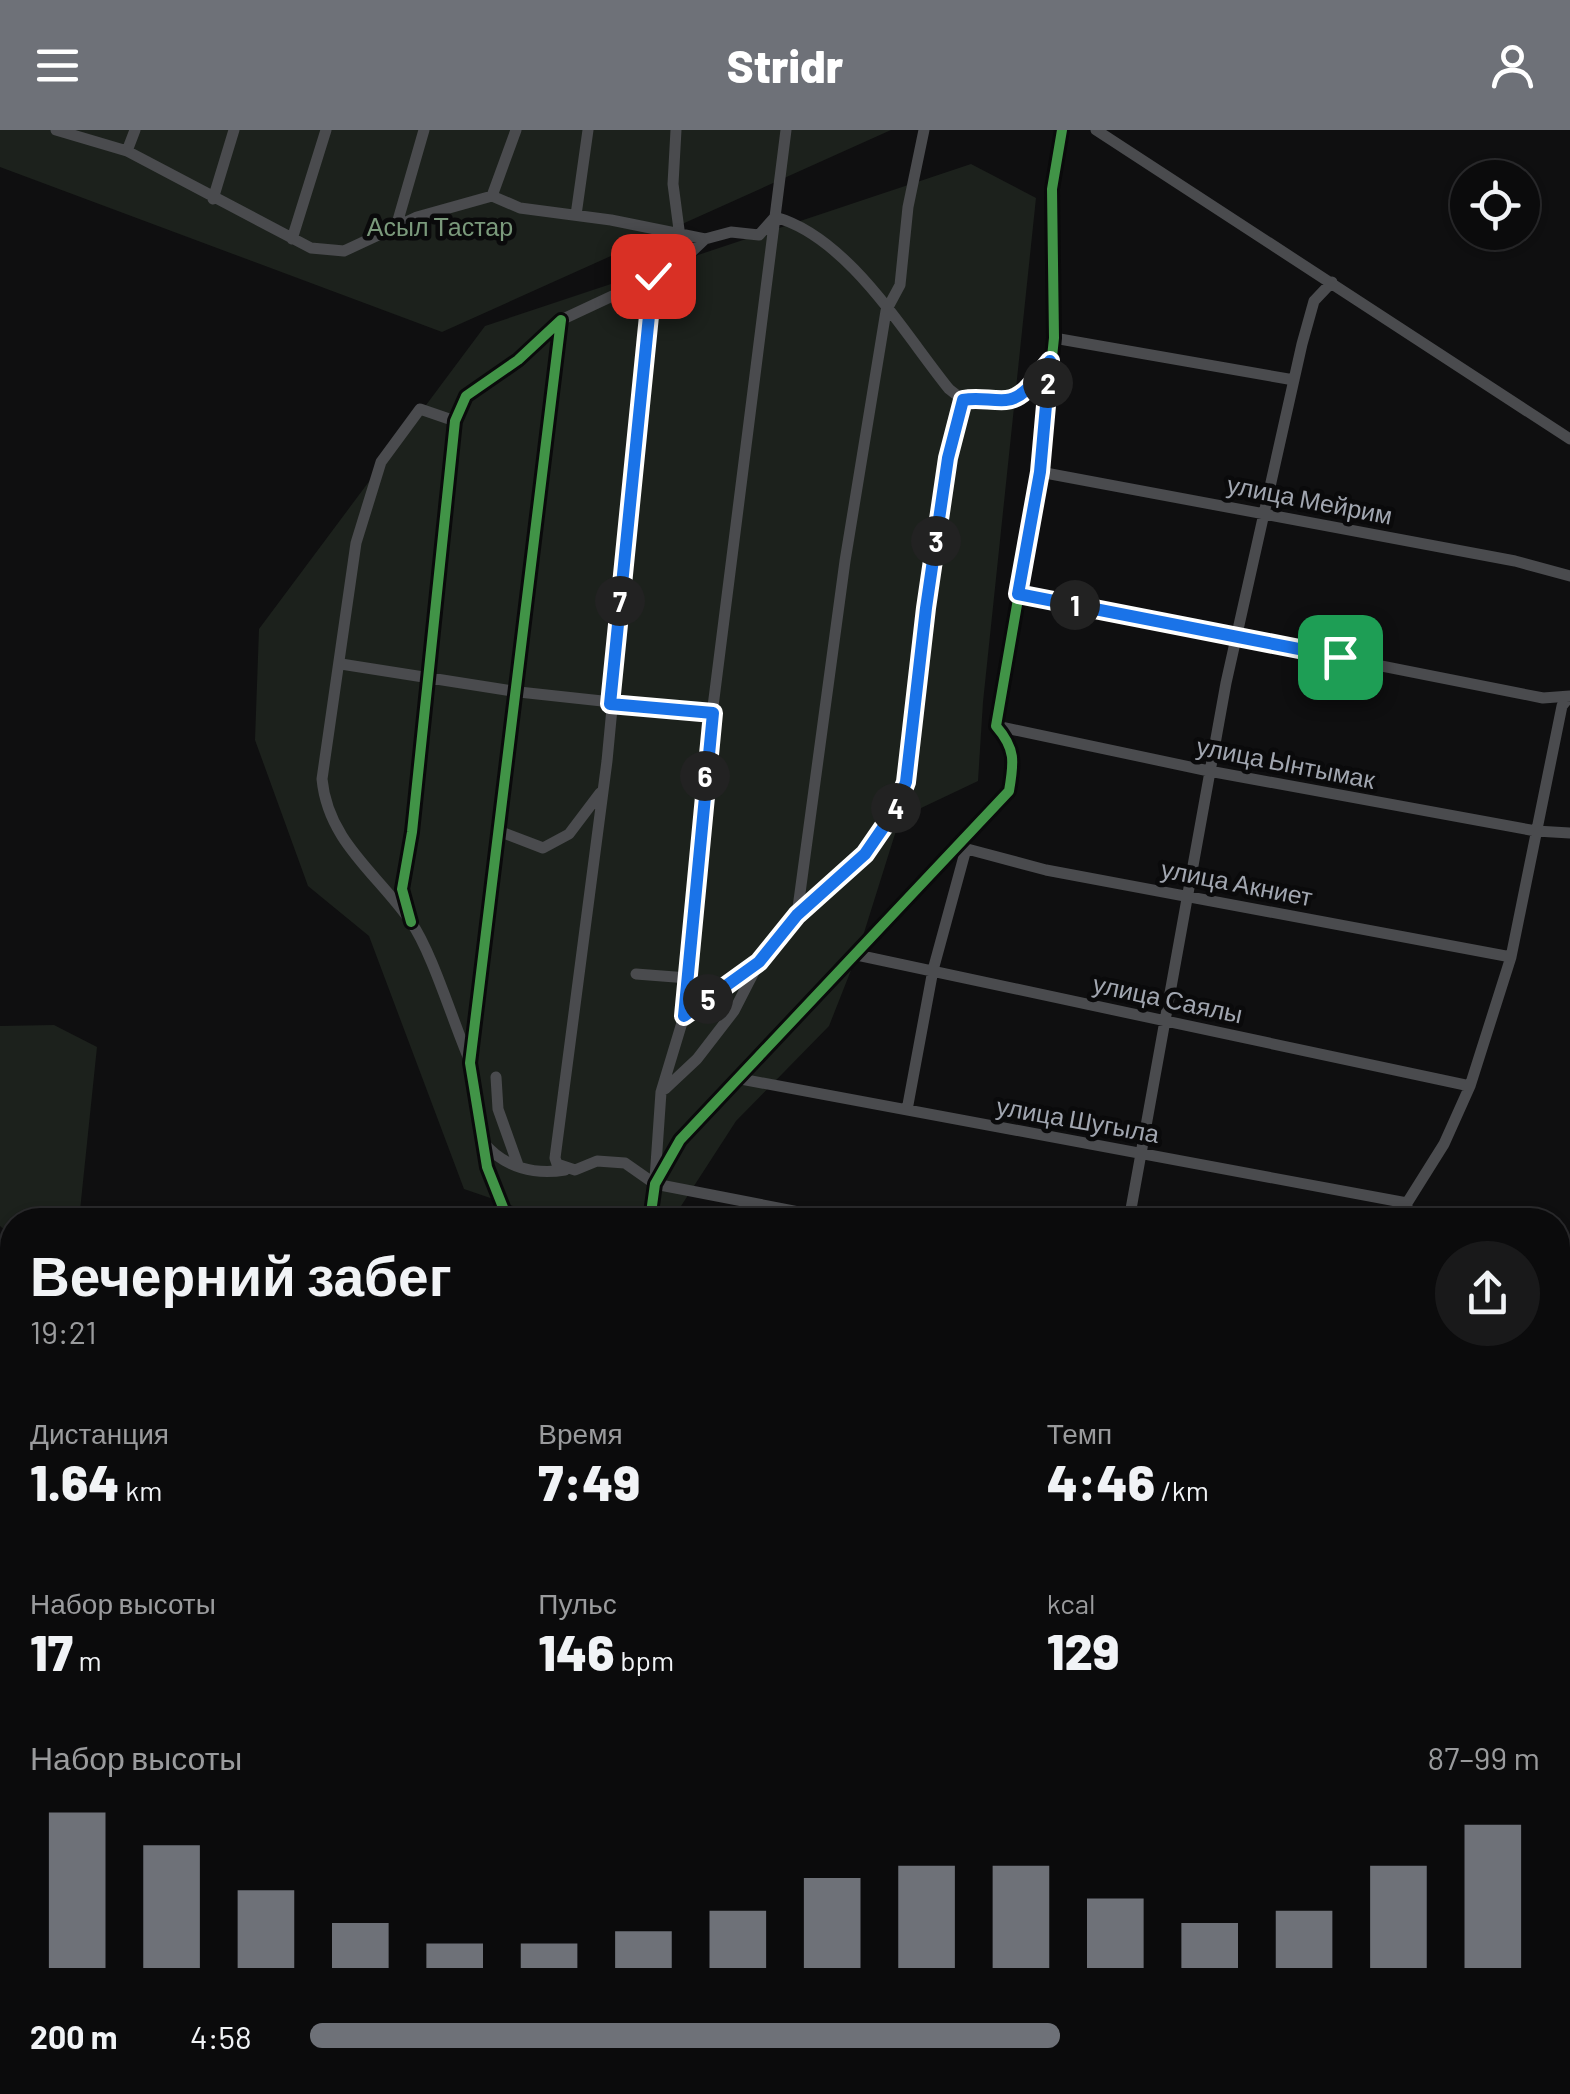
<!DOCTYPE html>
<html lang="ru">
<meta charset="utf-8">
<style>
:root{--surface:#0b0b0c;--page:#19191a;--text:#f1f3f6;--muted:#9a9b9d;--line:#2b2b2d;--accent:#6e7178}
body{margin:0;font-family:Barlow,sans-serif;background:var(--page);color:var(--text);height:100vh;display:flex;flex-direction:column;font-size:38px;white-space:nowrap}
*{box-sizing:border-box;margin:0}
p{font-size:32px;color:var(--muted)}
.icon{flex:none;width:55px;height:55px;fill:none;stroke:currentColor;stroke-width:2;stroke-linecap:round;stroke-linejoin:round}
.map{position:relative;flex:1;overflow:hidden}
.side{position:absolute;left:0px;top:1078px;width:1570px;height:888px;display:flex;flex-direction:column;background:var(--surface);border-radius:40px 40px 0 0;box-shadow:0 2px 8px #0004,0 0 0 2px var(--line)}
.side>*{flex:none}
.controls{position:absolute;left:1450px;top:30px;display:grid;gap:20px}
.controls a{display:grid;place-items:center;width:90px;height:90px;border-radius:50%;background:var(--surface);box-shadow:0 2px 8px #0004,0 0 0 2px var(--line);font-size:50px}
.pin{position:absolute;display:grid;place-items:center;width:85px;height:85px;color:#fff;margin:-42px;border-radius:20px;box-shadow:0 5px 15px #0006}
.km{position:absolute;width:50px;height:50px;margin:-25px;border-radius:50%;background:#222;color:#fff;font-size:28px;line-height:50px;text-align:center}
.round{display:grid;place-items:center;flex:none;width:105px;height:105px;border-radius:52px;background:var(--page)}
.head{display:flex;align-items:center;justify-content:space-between;height:170px;padding:0 30px}
h1{font-size:55px;font-weight:800;line-height:75px}
.stats{display:grid;grid-template-columns:repeat(3,1fr);gap:15px;height:170px;padding:10px 30px}
.stats div{display:grid;align-content:center}
.stats b{font-size:50px;font-weight:800}
.stats small{font-size:28px;font-weight:400}
.stats p{font-size:28px}
.chart{height:280px;padding:20px 30px}
.chart p{display:flex;justify-content:space-between}
.chart svg{width:100%;height:180px;margin-top:10px;stroke:var(--accent);stroke-width:6}
ul{padding:0 30px;list-style:none;font-size:32px}
li{display:grid;grid-template-columns:160px 120px 1fr;align-items:center;height:75px}
li i{height:25px;border-radius:12px;background:var(--accent)}
header{display:flex;justify-content:space-between;align-items:center;height:130px;padding:0 30px;background:var(--accent);color:#fff;font-size:45px;font-weight:800}
.map>svg:first-child{display:block}
</style>
<header><svg class="icon" aria-label="menu" viewBox="0 0 24 24"><path d="M4 6h16M4 12h16M4 18h16"/></svg>Stridr<svg class="icon" aria-label="person" viewBox="0 0 24 24"><circle cx="12" cy="8" r="4"/><path d="M4 21q1-7 8-7t8 7"/></svg></header>
<div class="map">
<svg width="1570" height="1964" viewBox="0 0 1570 1964">
<rect width="100%" height="100%" fill="#0f0f10"/>
<path fill="#1c211c" d="M0 0H891L442 202 0 37Z
M971 34 1036 68 983 572 978 651 900 688 857 825 829 896 736 991 672 1090H554L464 1059 369 806 308 756 255 610 259 499 485 196Z
M54 895 97 917 79 1090H12V1106L0 1096V896Z"/>
<g fill="none" stroke-linecap="round" stroke-linejoin="round">
<path stroke="#4a4b4e" stroke-width="11" d="M56 0 127 21 311 118 344 121 417 87 492 66 516 0
M676 0 673 54 683 130
M786 0 775 87C848 107 903 202 949 259L963 270
M1096 0 1570 309
M127 21 135 0
M492 66 520 78 611 90 705 109
M213 69 234 0
M576 85 588 0
M396 97 424 0
M292 109 326 0
M653 147 607 631 555 1028 557 1034 575 1040 597 1031 625 1033 655 1054 840 1090
M561 190 653 147 683 130 705 109 731 102 759 105 775 87 707 624 684 886 661 962 655 1049
M1054 208 1294 250
M455 291 420 279 381 332 356 413 322 649C328 712 378 744 411 792 432 822 453 892 469 929
M1040 342 1515 431 1570 446
M1018 464 1543 568 1570 566 1562 576 1511 827 1470 956 1444 1014 1407 1073V1090
M341 534 519 562 713 583
M996 596 1209 641 1536 701 1570 703
M501 702 543 718 569 704 600 663
M956 716 1046 740 1511 827
M797 785 845 431 886 181 900 155 908 77 924 0
M411 792 402 759 412 702 455 291 466 266 518 230 561 190 470 933 487 1037 508 1090
M857 825 1470 956
M636 844 688 848
M734 881 757 836
M684 886 759 832 797 785 865 724 895 679 906 652 926 478 949 328 963 270C1019 262 1006 281 1048 233
M496 947 498 979 518 1035
M741 949 1407 1073
M665 959 697 929 734 881 712 866
M907 980 933 840 966 719
M484 1013C505 1038 535 1045 565 1040
M650 1090 655 1054 680 1010 1009 661C1014 632 1016 619 996 596L1040 342 1054 208 1052 59 1062 0
M1129 1090 1226 553 1302 214 1314 171 1332 152
M1558 1578 1570 1568
M1558 1889 1570 1913
M1389 1952 1395 1964 1419 1952
M1454 1952 1463 1964
M1517 1952 1527 1964
M1541 1952 1550 1964
M1097 1964 1110 1952
M1246 1964 1256 1952"/>
<path stroke="#47484a" stroke-width="14" d="M1558 1361 1570 1342
M1143 1964 1153 1952"/>
<path stroke="#464749" stroke-width="15" d="M0 1252H12
M1558 1315 1570 1308
M1558 1327H1570"/>
<defs>
<path id="cycleway" d="M411 792 402 759 412 702 455 291 466 266 518 230 561 190 470 933 487 1037 508 1090
M650 1090 655 1054 680 1010 1009 661C1014 632 1016 619 996 596L1040 342 1054 208 1052 59 1062 0"/>
</defs>
<use href="#cycleway" stroke="#0a0a0b" stroke-width="16"/>
<use href="#cycleway" stroke="#419447" stroke-width="10"/>
</g>
<g fill="none" stroke-linecap="round" stroke-linejoin="round">
<defs>
<path id="route" d="M653 146 610 574 713 583 684 886 759 832 797 785 865 724 896 679 906 652 926 478 948 328 963 270C978 267 991 271 1006 270 1025 269 1038 245 1050 231L1040 342 1018 464 1340 527"/>
</defs>
<use href="#route" stroke="#fff" stroke-width="20"/>
<use href="#route" stroke="#1a73e8" stroke-width="12"/>
</g>
<g text-anchor="middle" dominant-baseline="central" stroke-width="9" stroke-linejoin="round" paint-order="stroke">
<g font-size="25" fill="#7a997b" stroke="#0a0a0b">
<text x="440" y="96">Асыл Тастар</text>
</g>
<g font-size="25" fill="#a1a6b0" stroke="#0a0a0b">
<text transform="translate(1310 369) rotate(11)">улица Мейрим</text>
<text transform="translate(1286 632) rotate(11)">улица Ынтымак</text>
<text transform="translate(1237 752) rotate(11)">улица Акниет</text>
<text transform="translate(1168 868) rotate(12)">улица Саялы</text>
<text transform="translate(1078 989) rotate(10)">улица Шугыла</text>
</g>
</g>
</svg>
<div class="controls">
<a><svg class="icon" aria-label="locate" viewBox="0 0 24 24"><circle cx="12" cy="12" r="6"/><path d="M12 2v4M12 18v4M2 12h4M18 12h4"/></svg></a>
</div>
<div class="pin" style="left:1340px;top:527px;background:#1e9e55"><svg class="icon" aria-label="arrive" viewBox="0 0 24 24"><path d="M6 21V4h12l-3 4 3 4H6"/></svg></div>
<div class="pin" style="left:653px;top:146px;background:#d93025"><svg class="icon" aria-label="check" viewBox="0 0 24 24"><path d="M5 12l5 5 9-10"/></svg></div>
<b class="km" style="left:1075px;top:475px">1</b>
<b class="km" style="left:1048px;top:253px">2</b>
<b class="km" style="left:936px;top:411px">3</b>
<b class="km" style="left:896px;top:678px">4</b>
<b class="km" style="left:708px;top:869px">5</b>
<b class="km" style="left:705px;top:646px">6</b>
<b class="km" style="left:620px;top:471px">7</b>
<section class="side">
<div class="head"><div><h1>Вечерний забег</h1><p>19:21</p></div><a class="round"><svg class="icon" aria-label="share" viewBox="0 0 24 24"><path d="M12 15V3M7 8l5-5 5 5M5 13v7h14v-7"/></svg></a></div>
<div class="stats">
<div><p>Дистанция</p><b>1.64<small> km</small></b></div>
<div><p>Время</p><b>7:49</b></div>
<div><p>Темп</p><b>4:46<small> /km</small></b></div>
</div>
<div class="stats">
<div><p>Набор высоты</p><b>17<small> m</small></b></div>
<div><p>Пульс</p><b>146<small> bpm</small></b></div>
<div><p>kcal</p><b>129</b></div>
</div>
<div class="chart"><p><span>Набор высоты</span>87–99 m</p>
<svg viewBox="0 0 160 44" preserveAspectRatio="none"><path d="M5 44V6M15 44V14M25 44V25M35 44V33M45 44V38M55 44V38M65 44V35M75 44V30M85 44V22M95 44V19M105 44V19M115 44V27M125 44V33M135 44V30M145 44V19M155 44V9"/></svg>
</div>
<ul>
<li><b>200 m</b>4:58<i style="width:61%"></i></li>
</ul>
</section>
</div>
